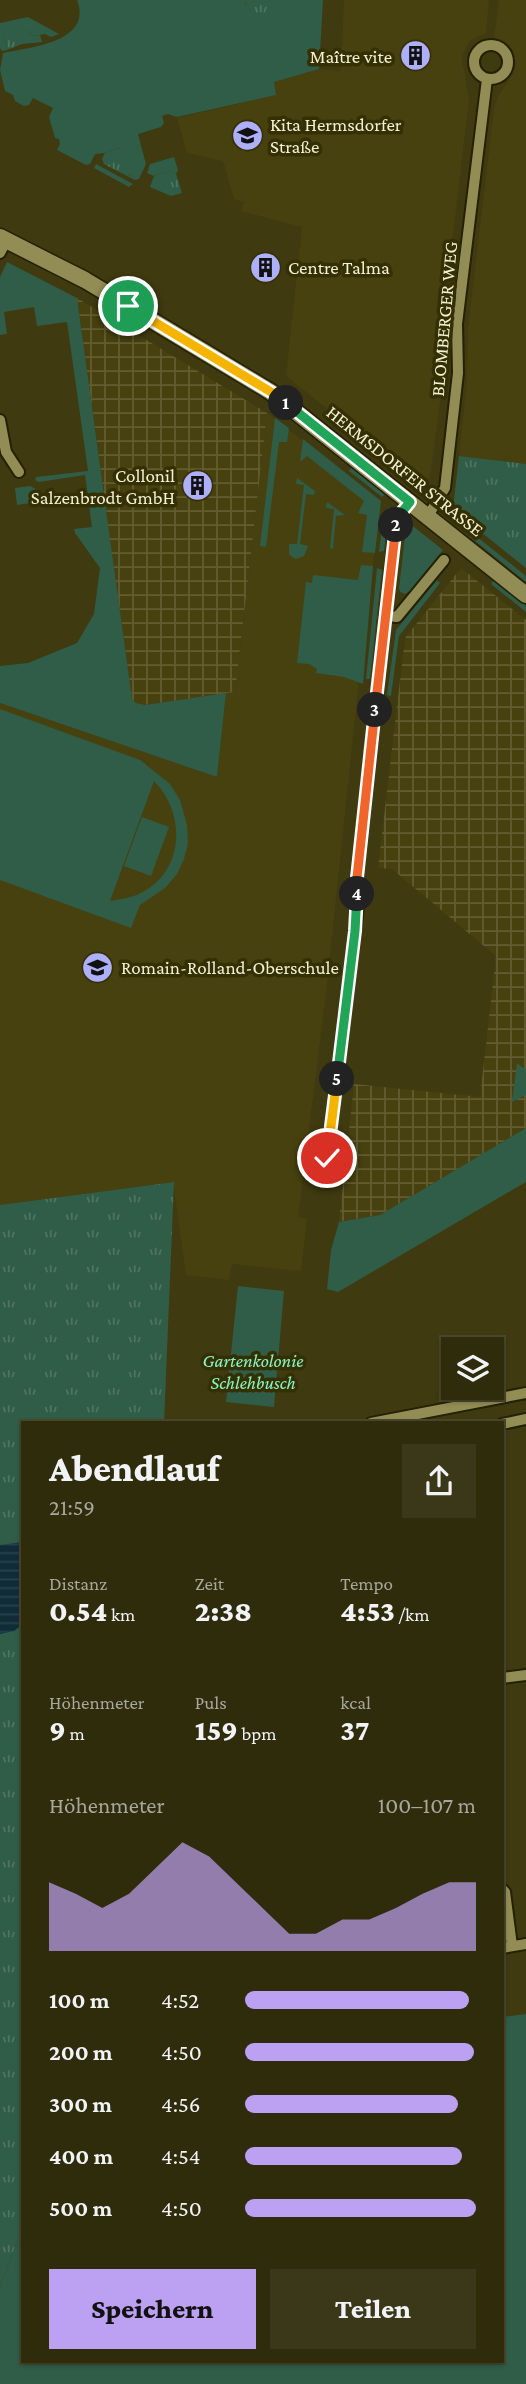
<!DOCTYPE html>
<html lang="de">
<meta charset="utf-8">
<style>
:root{--surface:#2f2c0c;--page:#3b381a;--text:#f1f3f6;--muted:#a7a79d;--line:#4a482d;--accent:#bca0f2}
body{margin:0;font-family:"Crimson Pro",serif;background:var(--page);color:var(--text);height:100vh;display:flex;flex-direction:column;font-size:26px;white-space:nowrap}
*{box-sizing:border-box;margin:0}
p{font-size:23px;color:var(--muted)}
.icon{flex:none;width:38px;height:38px;fill:none;stroke:currentColor;stroke-width:2;stroke-linecap:round;stroke-linejoin:round}
.map{position:relative;flex:1;overflow:hidden}
.drawer{position:absolute;left:21px;top:1421px;width:483px;height:942px;display:flex;flex-direction:column;background:var(--surface);border-radius:0px;box-shadow:0 2px 5px #0004,0 0 0 2px var(--line)}
.drawer>*{flex:none}
.controls{position:absolute;left:441px;top:1337px;display:grid;gap:14px}
.controls a{display:grid;place-items:center;width:63px;height:63px;border-radius:0px;background:var(--surface);box-shadow:0 2px 5px #0004,0 0 0 2px var(--line);font-size:35px}
.pin{position:absolute;display:grid;place-items:center;width:60px;height:60px;color:#fff;margin:-30px;border:4px solid #fff;border-radius:50%;box-shadow:0 2px 7px #0007}
.km{position:absolute;width:35px;height:35px;margin:-18px;border-radius:50%;background:#222;color:#fff;font-size:19px;line-height:35px;text-align:center}
.round{display:grid;place-items:center;flex:none;width:74px;height:74px;border-radius:0px;background:var(--page)}
.headline{display:flex;align-items:center;justify-content:space-between;height:119px;padding:0 28px}
h1{font-size:38px;font-weight:800;line-height:52px}
.metrics{display:grid;grid-template-columns:repeat(3,1fr);gap:10px;height:119px;padding:7px 28px}
.metrics div{display:grid;align-content:center}
.metrics b{font-size:30px;font-weight:800}
.metrics small{font-size:19px;font-weight:400}
.metrics p{font-size:19px}
.chart{height:196px;padding:14px 28px}
.chart p{display:flex;justify-content:space-between}
.chart svg{width:100%;height:126px;margin-top:7px;fill:var(--accent);opacity:.7}
.cta{display:flex;gap:14px;margin-top:auto;padding:14px 28px}
.cta a{flex:1;height:80px;border-radius:0px;background:var(--accent);color:#111;font-size:28px;font-weight:800;line-height:80px;text-align:center}
.cta a+a{background:var(--page);color:var(--text)}
ul{padding:0 28px;list-style:none;font-size:23px}
li{display:grid;grid-template-columns:112px 84px 1fr;align-items:center;height:52px}
li i{height:18px;border-radius:9px;background:var(--accent)}
.map>svg:first-child{display:block}
</style>
<div class="map">
<svg width="526" height="2384" viewBox="0 0 526 2384">
<defs>
<pattern id="industrial-grid" width="8" height="8" patternUnits="userSpaceOnUse" patternTransform="scale(1.75)"><rect width="8" height="8" fill="#47410f"/><path d="M0 4h8M4 0v8" fill="none" stroke="#625d31"/></pattern>
<pattern id="park-tufts" width="24" height="20" patternUnits="userSpaceOnUse" patternTransform="scale(1.75)"><rect width="24" height="20" fill="#2f5d48"/><path d="M3 7l-1-3M5 7V3M7 7l1-3M15 17l-1-3M17 17v-4M19 17l1-3" fill="none" stroke="#4e7562"/></pattern>
<pattern id="water-rules" width="6" height="5" patternUnits="userSpaceOnUse" patternTransform="scale(1.75)"><rect width="6" height="5" fill="#102d37"/><path d="M0 2.5h6" fill="none" stroke="#28424a"/></pattern>
</defs>
<rect width="100%" height="100%" fill="#3f3a10"/>
<path fill="#47410f" d="M344 0H489L486 33 471 40 467 45 462 58 469 100 442 328V388L430 478 422 484 286 376 302 227 241 211 244 202 234 199 223 161 187 153 177 118 276 95 273 82 319 69 341 71Z
M499 0H526V464L459 456 467 381 468 328 494 109 498 96 513 74 516 63 512 49 504 42 494 38Z
M267 413 381 501 357 698 326 994 298 1217 307 1219 301 1271 232 1264 229 1280 186 1275 173 1182 0 1205V703L217 777 226 693 235 692Z"/>
<path fill="url(#industrial-grid)" d="M77 298 267 413 235 692 145 705 136 703 132 699Z
M461 568 526 620V1128L380 1215 339 1222 354 1084 480 1097 496 956 392 869 378 868 405 638Z"/>
<path fill="#2f5d48" fill-rule="evenodd" d="M77 0H245L247 6 273 3 275 0H323L319 69 274 82 276 95 177 117 168 114 162 116 164 123 161 127 138 134 146 164 139 179 135 180 127 176 131 175 121 147 105 153 95 154 90 164 86 165 57 150 60 144 59 139 55 138 49 117 53 108 33 98 29 105 24 106 15 101 13 95 5 91 0 70 3 53C31 47 93 42 77 0Z
M28 17 59 34 51 37 45 34 34 36 24 29H2L7 50 2 51 0 48V23Z
M174 157 178 170 176 174 171 171 154 176 147 173 150 164Z
M96 164 133 184 129 187 94 168Z
M7 262 77 298 132 699 136 703 145 705 226 693 217 777 0 703V666L28 663 77 643 94 614 100 568 75 533 74 529 92 527 85 475 39 482 35 480 36 477 88 471 67 322 37 326 34 307 4 312 7 334 0 335V277Z
M275 418 289 428 287 442H279L266 547 260 546Z
M303 439 381 501 375 553 362 552 367 515 358 513 364 501 307 456 300 462Z
M352 467 385 494 382 497 349 471Z
M297 478 315 491 314 495 306 494 300 544 308 546 304 556 296 559 292 557 289 554V544H297L304 485 296 484Z
M30 486 42 492 43 501 17 505 15 488Z
M327 502 345 515 336 516 333 549 330 548 334 509 326 508Z
M389 507 384 551 379 552 384 512Z
M409 523 443 550 410 591 405 594 400 592 399 588 406 528Z
M471 532 526 576V582L469 536Z
M361 565 373 566 363 684 344 677 316 673 317 669 309 664 297 663 306 582 312 583 313 575 358 580Z
M377 568 382 570 370 679H366Z
M437 580 440 583 399 636 391 696 387 695 396 630Z
M494 580 526 606V612L491 584Z
M0 709 140 760 170 784 180 800 187 825 188 843 184 859 177 874 165 888 140 905 131 928 0 880ZM154 781C186 813 185 871 141 893 131 898 121 899 110 901Z
M142 817 169 827 151 876 124 866Z
M517 1063 526 1070V1095L512 1102Z
M526 1128V1182L338 1292 327 1289 331 1250 339 1222 380 1215Z
M238 1286 284 1291 274 1407 226 1402Z
M526 2014V2384H0V2286L23 2226V2361H502V2017Z"/>
<path fill="url(#park-tufts)" d="M245 0H275L270 11 257 14 249 10Z
M13 26 24 29 34 36 40 35 42 42 22 44 7 50 2 29Z
M121 147 129 151 134 167 130 175 127 176 104 164 102 159 105 153Z
M171 171 176 174 182 193 171 196 150 187 154 176Z
M459 456 526 464V568L455 511 454 500Z
M174 1182 164 1423H23V2226L0 2286V1205Z"/>
<path fill="url(#water-rules)" d="M23 1542V1624L14 1631 0 1634V1545Z"/>
<g fill="none" stroke-linecap="round" stroke-linejoin="round">
<defs>
<path id="street" d="M474 62a17 17 0 1 1 34 0a17 17 0 1 1-34 0Z
M0 253 7 240
M0 420 6 452 19 472
M428 516 445 488 458 373 457 324 487 79
M385 616 397 617 444 560
M338 1174 317 1172 327 1158 359 899 356 887 396 519 410 502
M371 1423 526 1393
M502 1424 526 1419
M502 1678 526 1675
M502 1889 505 1892 512 1946
M502 1948 526 1944"/>
<path id="secondary" d="M0 237 85 280 271 392 526 595"/>
</defs>
<use href="#street" stroke="#242104" stroke-width="14"/>
<use href="#secondary" stroke="#242104" stroke-width="19"/>
<use href="#street" stroke="#928c55" stroke-width="10"/>
<use href="#secondary" stroke="#928c55" stroke-width="16"/>
</g>
<g fill="none" stroke-linecap="round" stroke-linejoin="round">
<defs>
<path id="split-1" d="M128 306 271 392 286 403"/>
<path id="split-2" d="M286 403 410 502 396 519V525"/>
<path id="split-3" d="M375 710 396 525"/>
<path id="split-4" d="M357 894 356 887 375 710"/>
<path id="split-5" d="M337 1079 355 931 357 894"/>
<path id="split-6" d="M327 1158 337 1079"/>
</defs>
<use href="#split-1" stroke="#fff" stroke-width="14"/>
<use href="#split-2" stroke="#fff" stroke-width="14"/>
<use href="#split-3" stroke="#fff" stroke-width="14"/>
<use href="#split-4" stroke="#fff" stroke-width="14"/>
<use href="#split-5" stroke="#fff" stroke-width="14"/>
<use href="#split-6" stroke="#fff" stroke-width="14"/>
<use href="#split-1" stroke="#f5b400" stroke-width="9"/>
<use href="#split-2" stroke="#22a559" stroke-width="9"/>
<use href="#split-3" stroke="#f0652b" stroke-width="9"/>
<use href="#split-4" stroke="#f0652b" stroke-width="9"/>
<use href="#split-5" stroke="#22a559" stroke-width="9"/>
<use href="#split-6" stroke="#f5b400" stroke-width="9"/>
</g>
<defs>
<symbol id="building-disc" viewBox="-11 -11 22 22"><circle r="9.5" fill="#adaffb" stroke="#353004"/><path d="M-4-6H4V6H1V3H-1V6H-4ZM-2.5-4.3h1.7v1.8h-1.7ZM.8-4.3h1.7v1.8H.8ZM-2.5-1h1.7V.8h-1.7ZM.8-1h1.7V.8H.8Z" fill="#111"/></symbol>
<symbol id="school-disc" viewBox="-11 -11 22 22"><circle r="9.5" fill="#adaffb" stroke="#353004"/><path d="M0-5L7-2L0 1L-7-2ZM-4 1L0 2.5L4 1V4Q0 6-4 4Z" fill="#111"/></symbol>
</defs>
<g fill-rule="evenodd">
<use href="#building-disc" x="398" y="38" width="35" height="35"/>
<use href="#school-disc" x="230" y="118" width="35" height="35"/>
<use href="#building-disc" x="248" y="250" width="35" height="35"/>
<use href="#building-disc" x="180" y="468" width="35" height="35"/>
<use href="#school-disc" x="80" y="950" width="35" height="35"/>
</g>
<g text-anchor="middle" dominant-baseline="central" stroke-width="7" stroke-linejoin="round" paint-order="stroke">
<g font-size="19" fill="#f3f0d3" stroke="#353004" text-anchor="start">
<text x="392" y="56" text-anchor="end">Maître vite</text>
<text x="270" y="124">Kita Hermsdorfer<tspan x="270" dy="22">Straße</tspan></text>
<text x="288" y="267">Centre Talma</text>
<text x="175" y="475" text-anchor="end">Collonil<tspan x="175" dy="22">Salzenbrodt GmbH</tspan></text>
<text x="121" y="967">Romain-Rolland-Oberschule</text>
</g>
<g font-size="19" fill="#f3f0d3" stroke="#353004">
<text transform="translate(444 319) rotate(-85)">BLOMBERGER WEG</text>
<text transform="translate(405 471) rotate(39)">HERMSDORFER STRASSE</text>
</g>
<g font-size="19" font-style="italic" fill="#87f6c3" stroke="#353004">
<text x="253" y="1360">Gartenkolonie<tspan x="253" dy="22">Schlehbusch</tspan></text>
</g>
</g>
</svg>
<div class="controls">
<a><svg class="icon" aria-label="layers" viewBox="0 0 24 24"><path d="M12 4l9 5-9 5-9-5zM3 14l9 5 9-5"/></svg></a>
</div>
<div class="pin" style="left:128px;top:306px;background:#1e9e55"><svg class="icon" aria-label="arrive" viewBox="0 0 24 24"><path d="M6 21V4h12l-3 4 3 4H6"/></svg></div>
<div class="pin" style="left:327px;top:1158px;background:#d93025"><svg class="icon" aria-label="check" viewBox="0 0 24 24"><path d="M5 12l5 5 9-10"/></svg></div>
<b class="km" style="left:286px;top:403px">1</b>
<b class="km" style="left:396px;top:525px">2</b>
<b class="km" style="left:375px;top:710px">3</b>
<b class="km" style="left:357px;top:894px">4</b>
<b class="km" style="left:337px;top:1079px">5</b>
<section class="drawer">
<div class="headline"><div><h1>Abendlauf</h1><p>21:59</p></div><a class="round"><svg class="icon" aria-label="share" viewBox="0 0 24 24"><path d="M12 15V3M7 8l5-5 5 5M5 13v7h14v-7"/></svg></a></div>
<div class="metrics">
<div><p>Distanz</p><b>0.54<small> km</small></b></div>
<div><p>Zeit</p><b>2:38</b></div>
<div><p>Tempo</p><b>4:53<small> /km</small></b></div>
</div>
<div class="metrics">
<div><p>Höhenmeter</p><b>9<small> m</small></b></div>
<div><p>Puls</p><b>159<small> bpm</small></b></div>
<div><p>kcal</p><b>37</b></div>
</div>
<div class="chart"><p><span>Höhenmeter</span>100–107 m</p>
<svg viewBox="0 0 160 44" preserveAspectRatio="none"><path d="M0 44V20L10 24L20 29L30 24L40 15L50 6L60 11L70 20L80 29L90 38L100 38L110 33L120 33L130 29L140 24L150 20L160 20V44z"/></svg>
</div>
<ul>
<li><b>100 m</b>4:52<i style="width:97%"></i></li>
<li><b>200 m</b>4:50<i style="width:99%"></i></li>
<li><b>300 m</b>4:56<i style="width:92%"></i></li>
<li><b>400 m</b>4:54<i style="width:94%"></i></li>
<li><b>500 m</b>4:50<i style="width:100%"></i></li>
</ul>
<div class="cta"><a>Speichern</a><a>Teilen</a></div>
</section>
</div>
